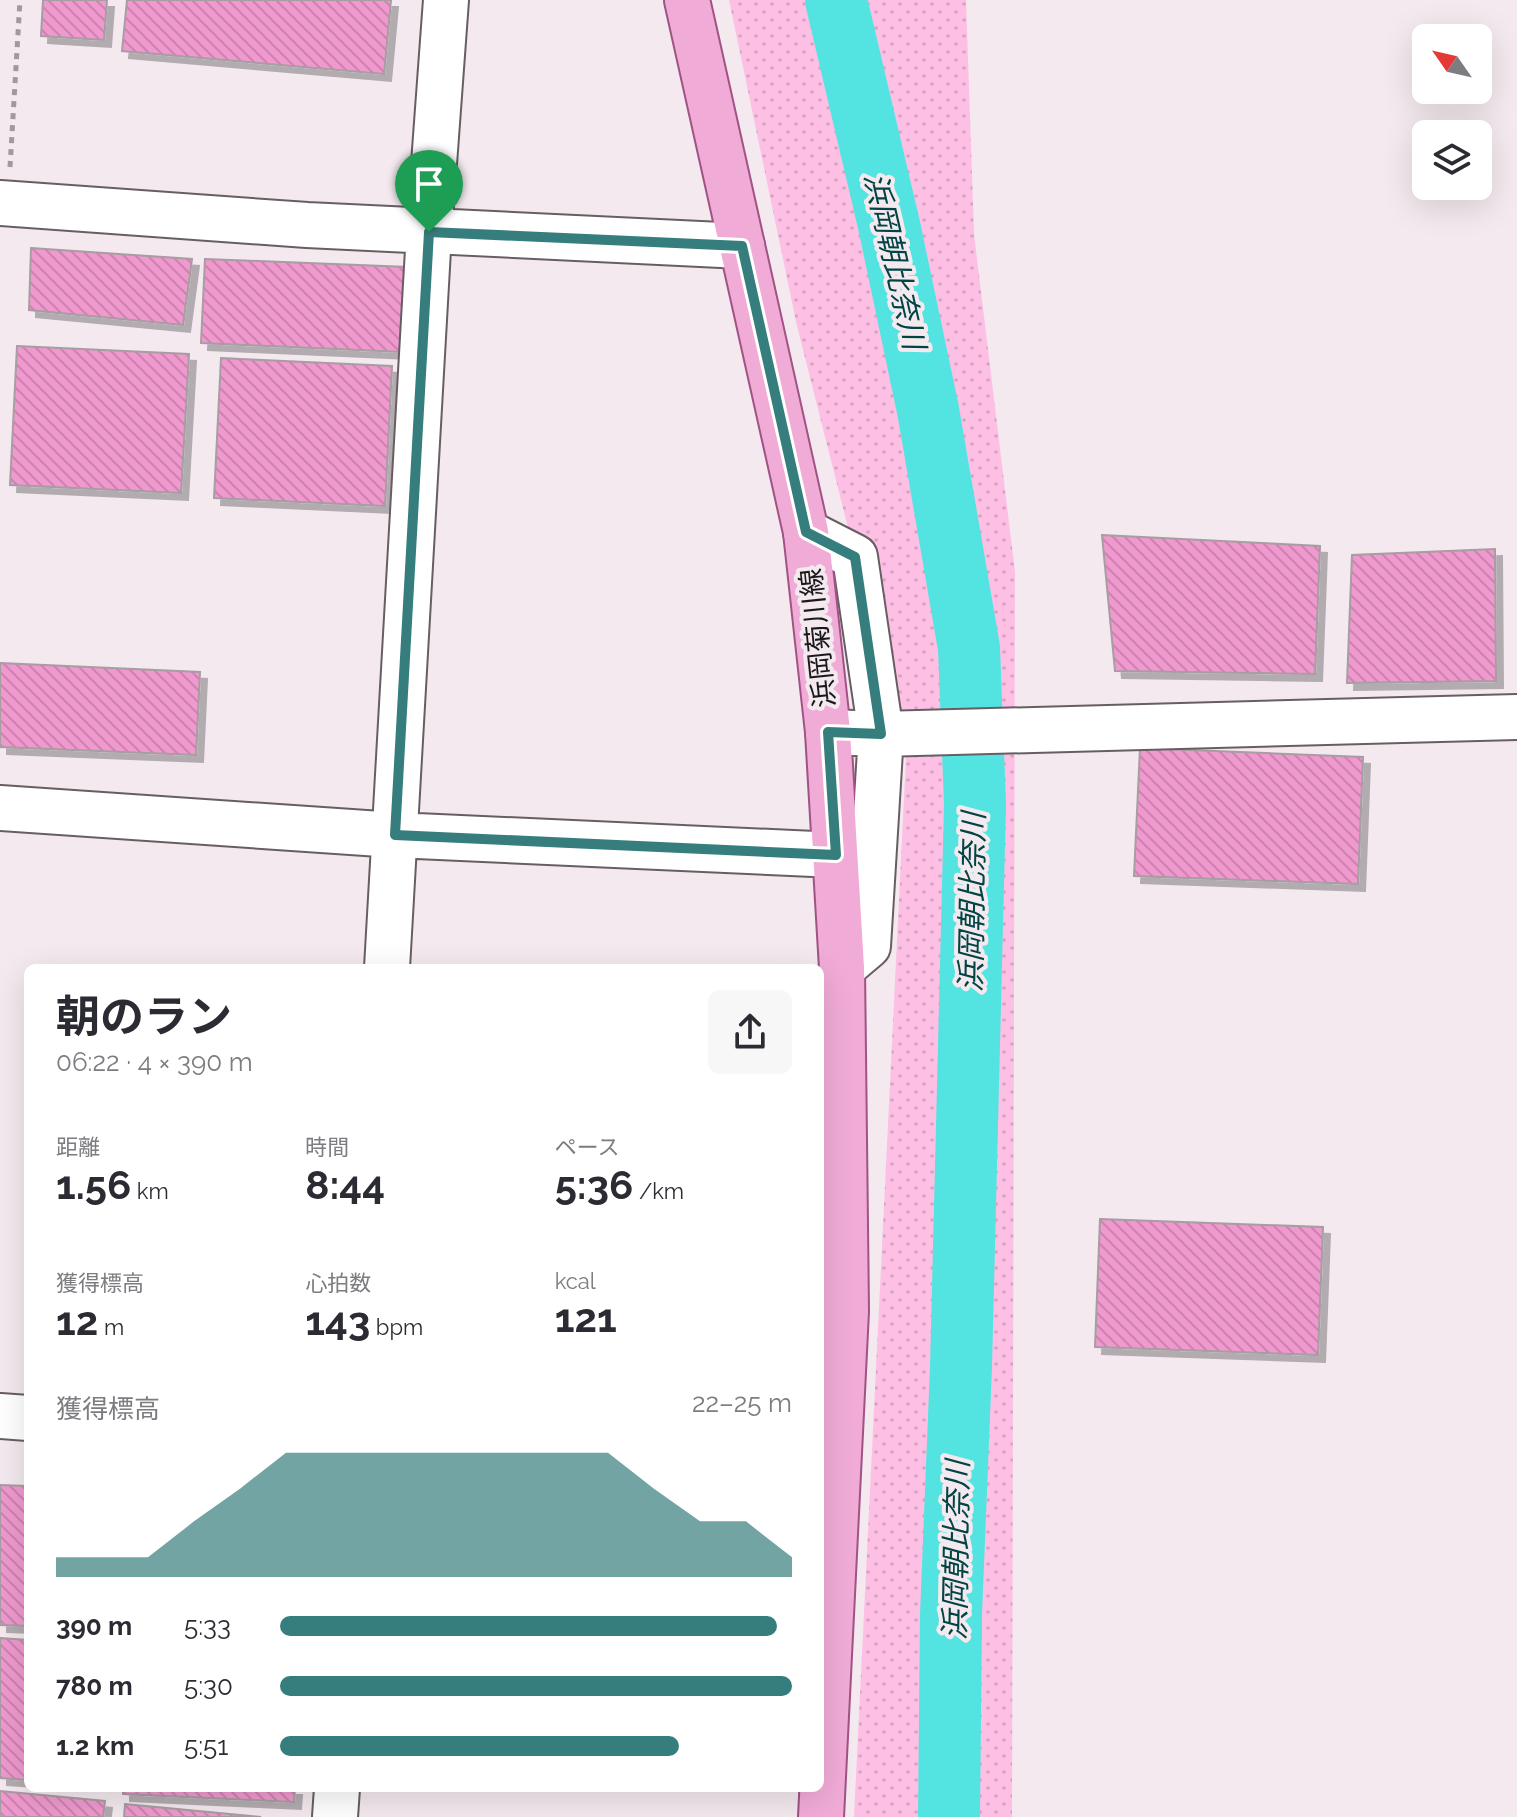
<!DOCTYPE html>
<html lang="ja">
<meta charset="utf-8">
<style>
:root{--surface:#fff;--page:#f7f7f7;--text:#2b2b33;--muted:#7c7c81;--accent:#367e7d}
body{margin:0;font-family:Raleway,"Noto Sans JP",sans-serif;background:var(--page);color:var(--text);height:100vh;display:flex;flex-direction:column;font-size:30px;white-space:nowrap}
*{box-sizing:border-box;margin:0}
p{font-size:26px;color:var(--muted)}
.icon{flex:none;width:44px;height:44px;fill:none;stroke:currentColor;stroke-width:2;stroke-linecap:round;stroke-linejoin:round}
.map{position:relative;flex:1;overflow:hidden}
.side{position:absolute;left:24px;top:964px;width:800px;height:828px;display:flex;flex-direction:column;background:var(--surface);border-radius:12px;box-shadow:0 8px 32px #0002}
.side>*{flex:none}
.needle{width:52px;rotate:304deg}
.fabs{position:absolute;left:1412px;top:24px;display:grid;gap:16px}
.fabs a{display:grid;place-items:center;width:80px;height:80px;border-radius:12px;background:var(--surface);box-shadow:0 8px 32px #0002;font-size:40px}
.pin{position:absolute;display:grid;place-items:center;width:68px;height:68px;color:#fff;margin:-82px -34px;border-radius:50% 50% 50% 0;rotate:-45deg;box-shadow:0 0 8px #0007}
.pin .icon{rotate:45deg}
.round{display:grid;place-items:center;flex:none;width:84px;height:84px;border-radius:12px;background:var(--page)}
.headline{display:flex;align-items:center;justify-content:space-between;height:136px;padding:0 32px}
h1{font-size:44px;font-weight:700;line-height:60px}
.metrics{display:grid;grid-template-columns:repeat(3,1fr);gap:12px;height:136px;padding:8px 32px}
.metrics div{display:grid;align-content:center}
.metrics b{font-size:40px;font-weight:700}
.metrics small{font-size:22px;font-weight:400}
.metrics p{font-size:22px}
.chart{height:224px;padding:16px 32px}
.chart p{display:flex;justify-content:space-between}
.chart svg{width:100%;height:144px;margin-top:8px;fill:var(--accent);opacity:.7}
ul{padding:0 32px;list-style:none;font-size:26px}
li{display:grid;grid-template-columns:128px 96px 1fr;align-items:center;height:60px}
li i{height:20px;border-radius:10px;background:var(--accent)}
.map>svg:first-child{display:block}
</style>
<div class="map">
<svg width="1517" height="1817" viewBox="0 0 1517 1817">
<defs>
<pattern id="grass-dots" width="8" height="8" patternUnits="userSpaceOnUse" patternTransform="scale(2)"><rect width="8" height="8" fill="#fdc0e4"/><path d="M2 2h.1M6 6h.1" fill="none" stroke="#d8a4c3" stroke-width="1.8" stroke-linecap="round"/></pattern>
<pattern id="building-back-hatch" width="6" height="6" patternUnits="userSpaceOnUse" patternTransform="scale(2)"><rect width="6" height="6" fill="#ef99ce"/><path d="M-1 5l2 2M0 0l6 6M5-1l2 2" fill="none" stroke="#cc83b0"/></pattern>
<filter id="shadow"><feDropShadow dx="7" dy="7" stdDeviation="0" flood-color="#0004"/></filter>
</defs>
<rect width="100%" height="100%" fill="#f3e9ee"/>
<path fill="url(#grass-dots)" d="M729 0H966L974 234 1015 572 1012 1817H854L906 757 797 326Z"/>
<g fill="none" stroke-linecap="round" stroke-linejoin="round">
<path stroke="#53e4e2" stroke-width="62" d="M836 0 889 225 928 410 969 648 975 804 961 1367 951 1614 949 1817"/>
</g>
<path fill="url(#building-back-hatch)" stroke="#a79da2" stroke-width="2" filter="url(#shadow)" d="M43 0H107L104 40 41 36Z
M127 0H391L384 74 122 51Z
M31 248 192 259 183 325 29 310Z
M205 259 408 267 403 352 201 343Z
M17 346 189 354 181 493 10 485Z
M221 358 392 366 385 506 214 498Z
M1102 535 1320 546 1315 674 1115 671Z
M1495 549 1496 681 1347 683 1352 555Z
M0 663 200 672 196 755 0 747Z
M1140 748 1363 757 1358 884 1134 876Z
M1100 1219 1323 1227 1318 1355 1095 1347Z
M0 1485 28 1486V1626L0 1625Z
M0 1638 28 1640V1780L0 1778Z
M123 1788H295L294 1802 123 1794Z
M0 1791 105 1801 103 1817H0Z
M125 1804 261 1817H124Z"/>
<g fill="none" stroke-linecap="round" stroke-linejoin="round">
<defs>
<path id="minor" d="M0 203 307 225 742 246
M806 532 855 557 881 734 868 946 842 968
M828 732 881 734 1517 717
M0 808 395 835 836 855
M387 968 429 232 446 0
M0 1416 28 1418
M335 1817 337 1788"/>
<path id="major" d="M687 0 806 532 828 732 842 968 846 1311 821 1817"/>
</defs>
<use href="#minor" stroke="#675e63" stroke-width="48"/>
<use href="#major" stroke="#a05384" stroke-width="48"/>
<path stroke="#a0999d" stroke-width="5" stroke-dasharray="6 6" stroke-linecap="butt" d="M10 167 20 0"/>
<use href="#minor" stroke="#fff" stroke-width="44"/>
<use href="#major" stroke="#f1abd7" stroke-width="44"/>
</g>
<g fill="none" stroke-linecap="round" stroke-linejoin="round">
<defs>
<path id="route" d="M429 232 742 246 806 532 855 557 881 734 828 732 836 855 395 835Z"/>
</defs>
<use href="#route" stroke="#fff" stroke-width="16"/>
<use href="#route" stroke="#367e7d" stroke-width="10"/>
</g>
<g text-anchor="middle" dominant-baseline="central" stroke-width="8" stroke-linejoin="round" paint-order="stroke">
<g font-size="28" fill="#1b181a" stroke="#f3e9ee">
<text transform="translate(818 638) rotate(-96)">浜岡菊川線</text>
</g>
<g font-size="30" font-style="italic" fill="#044" stroke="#f3e9ee">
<text transform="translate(895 261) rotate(77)">浜岡朝比奈川</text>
<text transform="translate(972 902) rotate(-89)">浜岡朝比奈川</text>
<text transform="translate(956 1550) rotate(-89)">浜岡朝比奈川</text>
</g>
</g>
</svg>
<div class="fabs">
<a><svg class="needle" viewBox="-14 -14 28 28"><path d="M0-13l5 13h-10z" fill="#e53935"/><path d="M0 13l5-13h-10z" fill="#7c7c81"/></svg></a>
<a><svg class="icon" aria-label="layers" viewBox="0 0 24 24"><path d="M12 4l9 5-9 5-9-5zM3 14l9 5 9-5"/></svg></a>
</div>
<div class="pin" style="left:429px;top:232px;background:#1e9e55"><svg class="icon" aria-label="arrive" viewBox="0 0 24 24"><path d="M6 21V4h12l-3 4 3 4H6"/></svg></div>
<section class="side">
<div class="headline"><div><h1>朝のラン</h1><p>06:22 · 4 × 390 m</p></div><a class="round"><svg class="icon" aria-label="share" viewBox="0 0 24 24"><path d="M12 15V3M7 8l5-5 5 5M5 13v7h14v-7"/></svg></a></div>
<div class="metrics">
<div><p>距離</p><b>1.56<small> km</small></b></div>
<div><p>時間</p><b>8:44</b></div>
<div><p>ペース</p><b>5:36<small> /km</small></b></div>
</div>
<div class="metrics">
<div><p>獲得標高</p><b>12<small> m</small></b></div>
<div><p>心拍数</p><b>143<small> bpm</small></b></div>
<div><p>kcal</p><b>121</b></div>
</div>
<div class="chart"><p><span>獲得標高</span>22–25 m</p>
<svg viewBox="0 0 160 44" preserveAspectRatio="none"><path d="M0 44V38L10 38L20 38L30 27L40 17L50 6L60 6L70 6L80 6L90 6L100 6L110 6L120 6L130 17L140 27L150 27L160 38V44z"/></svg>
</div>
<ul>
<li><b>390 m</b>5:33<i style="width:97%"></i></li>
<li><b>780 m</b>5:30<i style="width:100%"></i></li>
<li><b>1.2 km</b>5:51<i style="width:78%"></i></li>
</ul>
</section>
</div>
